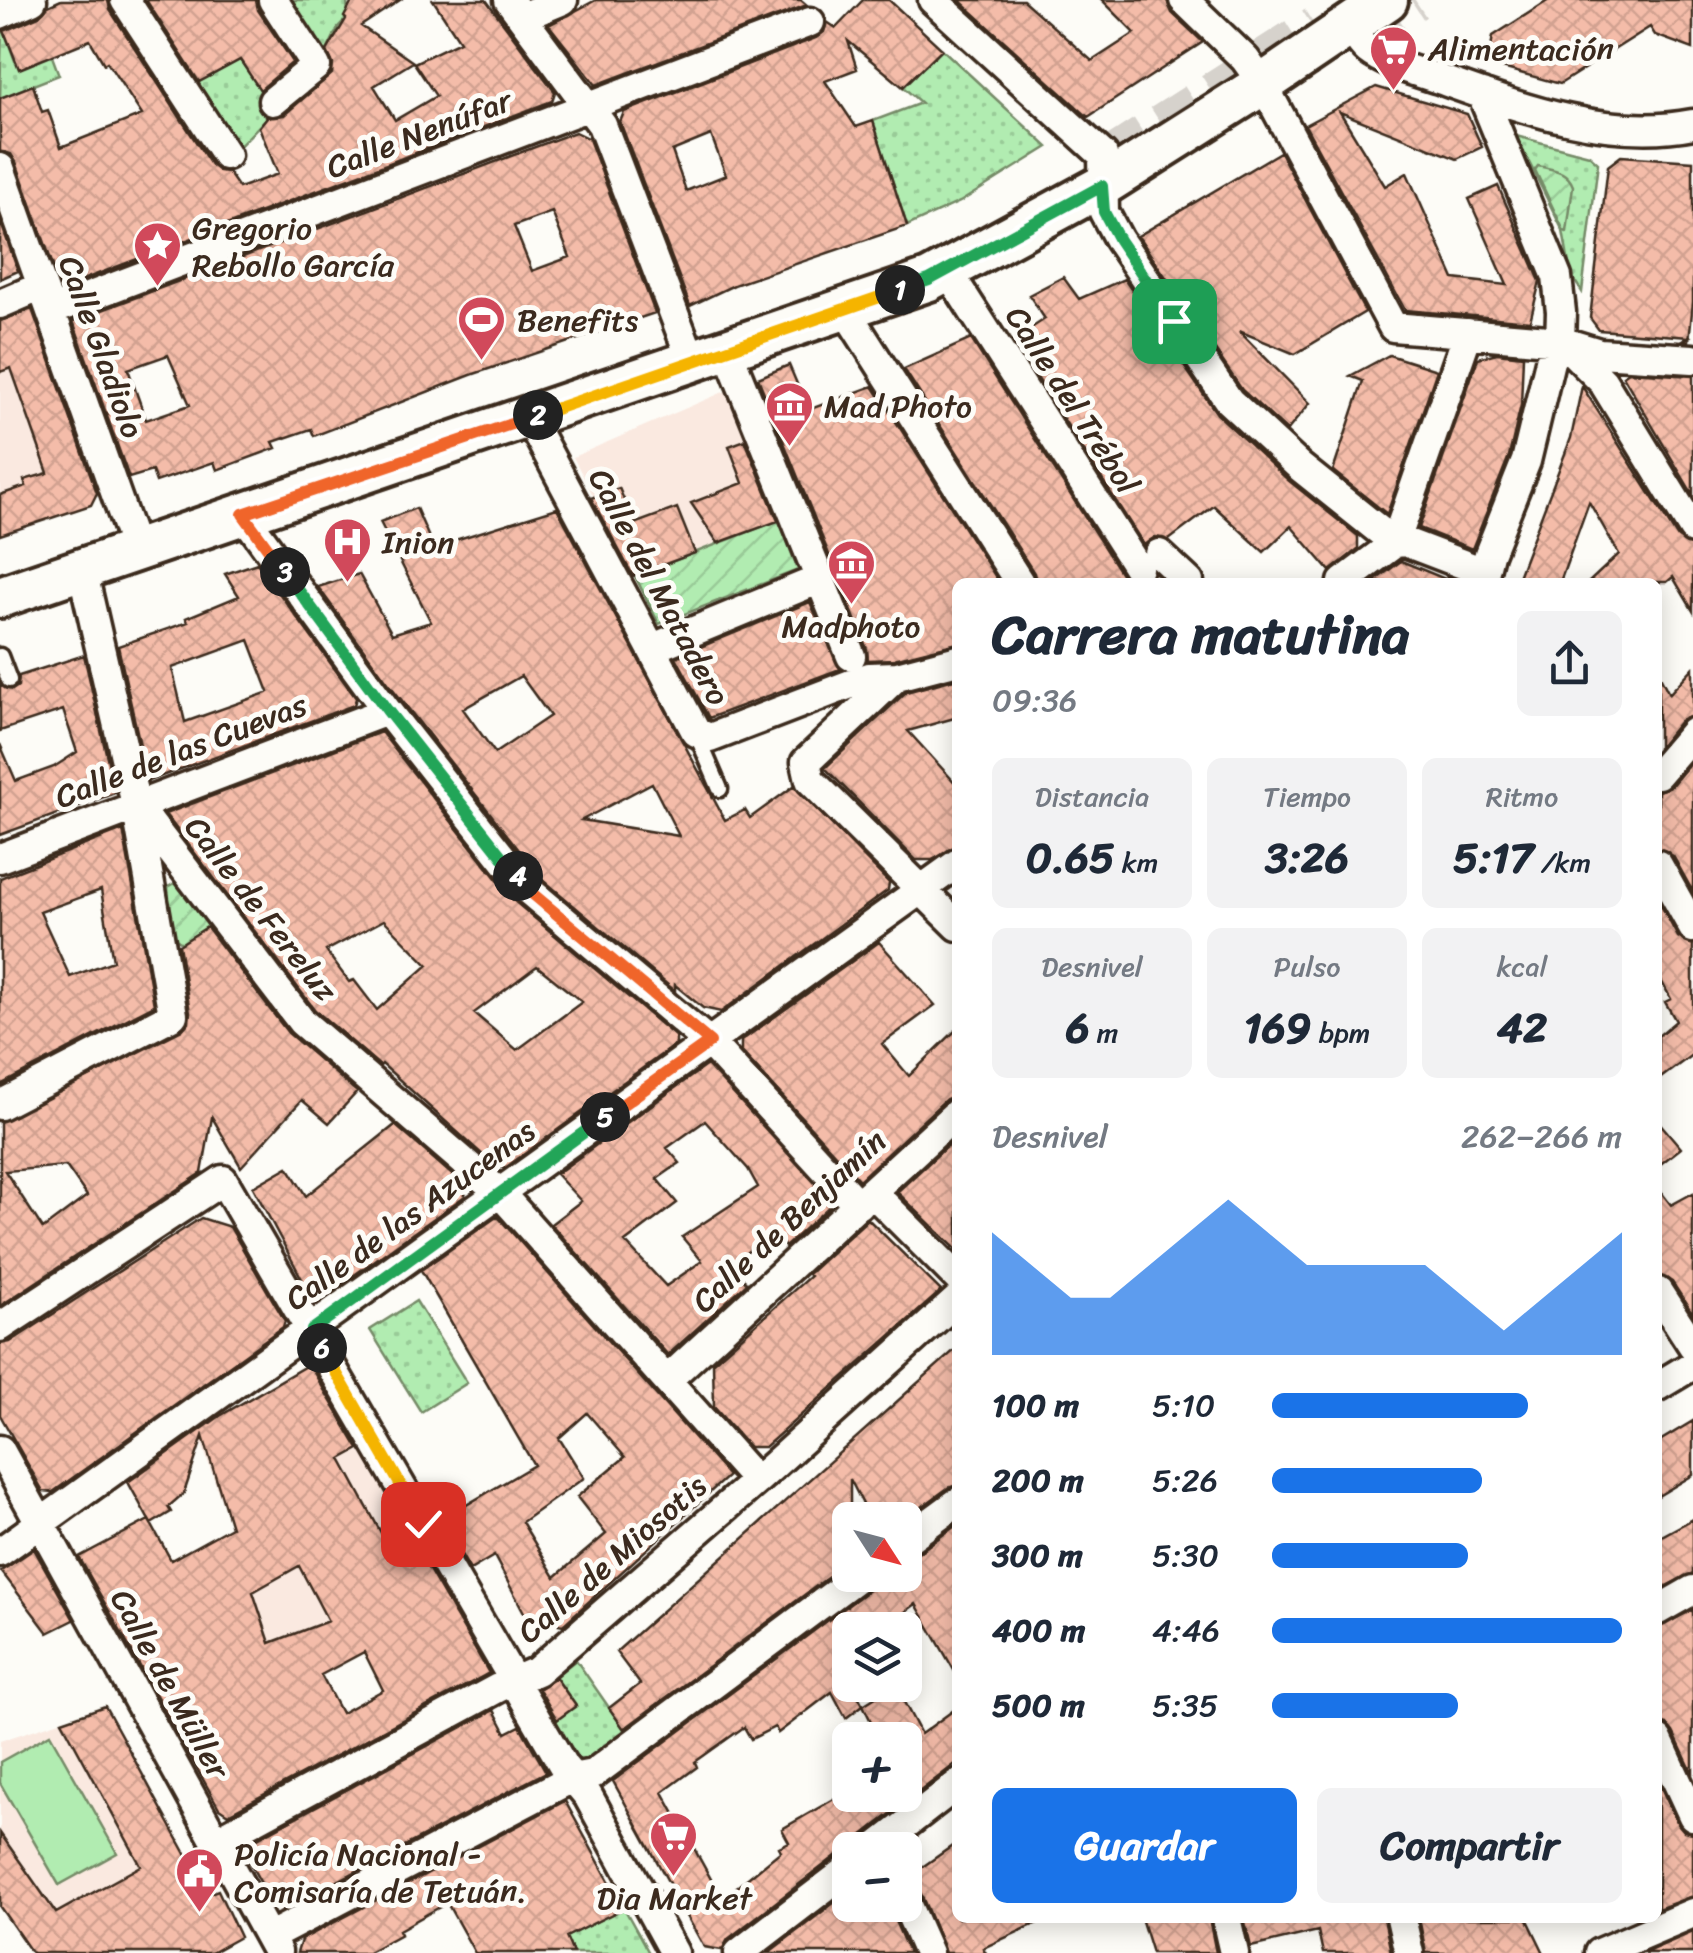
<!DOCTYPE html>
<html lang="es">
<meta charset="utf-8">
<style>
:root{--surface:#fff;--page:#f2f2f3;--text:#1f2937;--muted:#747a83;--accent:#1a73e8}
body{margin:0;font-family:Sriracha,sans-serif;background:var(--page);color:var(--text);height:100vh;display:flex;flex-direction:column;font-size:38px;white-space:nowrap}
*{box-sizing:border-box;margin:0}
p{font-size:32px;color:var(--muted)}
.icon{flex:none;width:55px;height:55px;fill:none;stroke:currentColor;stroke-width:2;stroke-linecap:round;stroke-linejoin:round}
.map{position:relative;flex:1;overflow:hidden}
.sheet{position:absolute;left:952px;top:578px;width:710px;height:1345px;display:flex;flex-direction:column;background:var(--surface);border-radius:15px;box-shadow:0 5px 25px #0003}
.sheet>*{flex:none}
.needle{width:65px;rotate:126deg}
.controls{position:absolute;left:832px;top:1502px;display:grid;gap:20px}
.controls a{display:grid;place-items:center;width:90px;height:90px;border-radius:15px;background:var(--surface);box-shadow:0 5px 25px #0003;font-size:50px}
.pin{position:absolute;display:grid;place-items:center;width:85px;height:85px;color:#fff;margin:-42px;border-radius:20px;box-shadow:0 5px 15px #0006}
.km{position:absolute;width:50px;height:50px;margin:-25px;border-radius:50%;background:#222;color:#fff;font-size:28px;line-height:50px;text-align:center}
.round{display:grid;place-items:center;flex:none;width:105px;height:105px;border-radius:15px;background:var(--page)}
.head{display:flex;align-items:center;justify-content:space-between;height:170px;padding:0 40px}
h1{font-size:55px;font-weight:700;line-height:75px}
.stats{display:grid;grid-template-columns:repeat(3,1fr);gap:15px;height:170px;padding:10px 40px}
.stats div{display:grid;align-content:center;border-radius:15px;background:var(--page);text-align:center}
.stats b{font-size:42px;font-weight:700}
.stats small{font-size:28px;font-weight:400}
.stats p{font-size:28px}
.chart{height:280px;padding:20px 40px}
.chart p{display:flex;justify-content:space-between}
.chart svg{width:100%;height:180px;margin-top:10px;fill:var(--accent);opacity:.7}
.action{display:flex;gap:20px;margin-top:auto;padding:20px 40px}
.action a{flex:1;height:115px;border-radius:15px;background:var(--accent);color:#fff;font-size:40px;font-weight:700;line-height:115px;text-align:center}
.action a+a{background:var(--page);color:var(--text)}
ul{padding:0 40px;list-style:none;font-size:32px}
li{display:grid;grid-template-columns:160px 120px 1fr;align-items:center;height:75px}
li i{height:25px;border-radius:12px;background:var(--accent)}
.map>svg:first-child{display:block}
</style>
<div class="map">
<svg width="1693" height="1953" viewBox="0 0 1693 1953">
<defs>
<pattern id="grass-dots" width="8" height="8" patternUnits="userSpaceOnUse" patternTransform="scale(2.5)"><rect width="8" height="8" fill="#b1ecb1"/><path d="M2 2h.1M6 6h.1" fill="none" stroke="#99cb98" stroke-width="1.8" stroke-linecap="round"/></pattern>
<pattern id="garden-furrows" width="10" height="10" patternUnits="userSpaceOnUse" patternTransform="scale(2.5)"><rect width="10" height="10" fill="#b1ecb1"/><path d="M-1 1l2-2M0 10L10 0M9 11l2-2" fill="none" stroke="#99cb98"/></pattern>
<pattern id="building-cross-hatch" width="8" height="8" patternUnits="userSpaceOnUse" patternTransform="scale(2.5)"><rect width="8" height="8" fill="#f4bca9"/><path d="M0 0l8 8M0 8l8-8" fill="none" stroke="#d2a291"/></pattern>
</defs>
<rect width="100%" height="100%" fill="#fdfcf7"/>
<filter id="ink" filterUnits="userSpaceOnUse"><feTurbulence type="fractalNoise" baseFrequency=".01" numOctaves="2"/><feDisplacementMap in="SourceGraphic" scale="20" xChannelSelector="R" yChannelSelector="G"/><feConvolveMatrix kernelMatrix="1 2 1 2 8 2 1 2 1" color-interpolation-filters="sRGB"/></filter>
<g filter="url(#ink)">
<path fill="#fae9e0" d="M23 304 31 309 96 494 91 505 0 535V314Z
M728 390 779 520 635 576 573 457Z
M226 1412 304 1553 386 1543 341 1459 364 1446 441 1578 270 1643 196 1427 211 1416Z
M105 1706 208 1894 100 1953 0 1907V1741Z"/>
<path fill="url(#grass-dots)" stroke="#768b68" stroke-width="2.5" d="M285 0H347L348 17 339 26 323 59Z
M2 25 15 61 49 48 59 75 0 98Z
M942 49 1048 147 960 202 907 226 873 121 921 103 903 87Z
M240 60 275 109 234 152 191 86Z
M1516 136 1589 155 1598 163 1582 292 1571 275 1563 231Z
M416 1301 467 1383 421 1412 370 1330Z
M576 1660 626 1732 588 1761 573 1759 553 1723 576 1706 555 1676Z
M624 1908 649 1953H567L572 1950 566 1937Z"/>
<path fill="url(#garden-furrows)" stroke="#768b68" stroke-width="2.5" d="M1538 166C1553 170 1567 170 1573 186L1567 232 1564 231 1535 170Z
M779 520 798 570 659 624 635 576Z
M177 882 210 926 182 943 171 936 168 887Z"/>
<path fill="#b1ecb1" stroke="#768b68" stroke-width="2.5" d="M50 1734 117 1853 59 1885 0 1783V1762Z"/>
<path fill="url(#building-cross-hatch)" stroke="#3b2a1e" stroke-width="2.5" fill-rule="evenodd" d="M61 0H108L110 10 211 165 219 171 228 172 239 188 278 174 259 127 267 117 284 115 332 74 333 64 327 51 346 19 344 17 353 0H400L361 26 413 62 374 86 395 120 436 96 414 63 460 41 433 0H486L555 92 552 101 61 288 16 162 11 154 0 151V98L33 85 42 112 48 110 61 147 142 115 107 62 104 64 90 40 19 69 4 31 39 16 48 6Z
M146 0H256L258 10 293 62 260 90 240 60 199 82Z
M596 0H801L807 5 596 85 549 25Z
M863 0H889L942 49 903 87 848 41 857 69 825 81 856 127 873 121 907 226 734 285 690 306 620 122 624 112 816 38 824 32 827 22 836 28ZM711 135 726 175 686 191 672 151Z
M959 0H1023L1092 61 1135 33 1102 0H1167L1172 13 1203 42 1088 117Z
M1549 0H1693V49L1655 35 1650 27 1560 84 1488 64 1493 36Z
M1376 87 1467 114 1482 147 1457 159 1340 112 1385 186 1407 173 1454 279 1507 285 1469 199 1498 186 1540 281 1530 321 1405 310 1305 125Z
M575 132 589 139 655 313 471 375 314 436 311 429 273 442 276 448 217 470 214 462 156 482 152 471 129 478 73 321ZM552 212 570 257 532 271 514 226ZM168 355 190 405 146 420 128 369Z
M1280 152 1365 312 1295 354 1239 331 1310 403 1287 431 1242 390 1138 236Z
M1621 156 1693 161V302L1689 341H1683L1689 337 1599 330 1590 318 1608 166Z
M0 220 18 271 0 279Z
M1063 277 1079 299 1124 279 1217 414 1288 480 1358 536V549L1330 571 1291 526 1264 552 1214 506 1169 540 1155 537 1144 545 1013 340 1045 319 1029 295Z
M32 309 97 493 91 505 0 535V495L26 486 24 480 48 473 11 368 0 372V321Z
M971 339 1123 577 1129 582H1036L1034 573 904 369Z
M1497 353 1523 356 1521 405 1509 456 1472 549 1419 528 1478 358Z
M1389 355 1437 370 1387 514 1333 471 1363 381 1350 376Z
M789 365 808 410 873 386 999 582H958V643L894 659 868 660 867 649 758 378Z
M1629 372 1693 376V495L1623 376Z
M1582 386 1678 538 1693 546V611L1673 577 1667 582H1589L1619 554 1589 502 1560 582H1516L1571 438Z
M745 440 778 521 718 543 691 503 743 483 729 446Z
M619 488 634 524 677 508 695 553 633 576 591 498Z
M416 508 433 547 557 508 725 820 745 810 750 818 794 786 889 883 888 890 721 1012 703 1008 675 985V991L541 878 389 684 318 587 359 574 392 634 431 622 380 522ZM521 676 550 716 495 753 463 709ZM652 783 679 836 582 820Z
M1401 561 1450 581 1447 577 1457 581 1456 582H1373Z
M257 563 356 698 354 705 148 781 118 646 188 622 186 618 239 596 225 574ZM249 640 269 692 185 722 172 668Z
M810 602 840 669 709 718 676 657Z
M84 655 115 793 0 835V744L16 781 54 767 77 752 63 710 0 731V685L12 690 18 686 19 676Z
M1693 668V716L1680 721 1658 748V672L1669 694Z
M958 678V717L908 731 958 786V846L932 860H916L825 768 906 692Z
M381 732 514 901 676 1037V1044L505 1168 495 1166 382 1064 380 1066 315 1010 165 814ZM384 920 428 965 377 1010 354 980 349 982 326 951ZM537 966 582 1002 517 1050 474 1013Z
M1693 760V892L1673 856 1658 848V791L1671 786Z
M123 830 154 1005 0 1085V878ZM101 890 113 961 70 977 40 912Z
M1658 900 1678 937 1693 945V1054L1658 1080V1036L1676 1021 1665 1002 1671 999 1658 975Z
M207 927 288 1033 357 1092 329 1123 302 1100 241 1167 212 1117 202 1173 0 1306V1122L182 1030 189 1022 190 1012 179 945ZM66 1166 87 1196 43 1229 5 1171Z
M879 942 935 1005 882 1044 909 1076 958 1028V1095L946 1099 859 1180 741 1051V1041Z
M707 1065 833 1203 785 1247 772 1232 731 1265 747 1283 668 1355 551 1224 581 1201 556 1174ZM705 1121 748 1169 758 1187 682 1237 702 1261 666 1286 625 1242 677 1203 657 1179 680 1163 667 1148Z
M1658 1121 1681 1148 1658 1166Z
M395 1125 466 1187 465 1196 322 1298 310 1294 253 1187 288 1167 306 1196Z
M958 1136V1251L897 1192Z
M1658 1188 1671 1205 1693 1193V1314L1672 1282 1658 1275Z
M201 1218 230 1227 285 1321 283 1327 53 1492 43 1491 0 1415V1344L10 1342Z
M495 1218H499L728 1476 563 1625 527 1618 494 1556 470 1570 441 1520 534 1465 421 1270ZM587 1413 625 1457 577 1497 606 1534 555 1577 522 1522 584 1478 559 1438Z
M868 1219 941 1291 765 1447H749L714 1407 713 1362 810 1276 808 1274Z
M958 1347V1485L948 1488 904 1520H871L850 1479V1561L624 1729 609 1708 640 1684 616 1652Z
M309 1364 359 1449 341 1459 392 1553 413 1542 489 1673 228 1814 219 1808 79 1557 149 1520 171 1560 231 1527 203 1436 184 1493 168 1507 171 1512 151 1524 128 1482 220 1416ZM299 1566 328 1621 270 1643 253 1592ZM364 1652 383 1690 341 1713 321 1675Z
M1693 1421V1475L1658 1496V1442Z
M1693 1519V1573L1658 1590V1538Z
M958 1524V1677L916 1604 880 1630H850V1653L839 1659 863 1705 895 1685 921 1734 958 1707V1762L728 1939 722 1950 704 1947 613 1781 870 1589 877 1575H905V1558L915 1555ZM832 1692 846 1718 863 1705 880 1740H905V1795H841L782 1829 789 1842 779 1847 781 1851 722 1899 663 1792 697 1767 695 1762 744 1727 751 1739 775 1727 778 1733Z
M34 1549 74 1620 48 1633 1 1571Z
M1693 1610V1774L1673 1732 1667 1725 1658 1723V1627Z
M556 1678 576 1706 557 1720 539 1689Z
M105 1706 208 1894 218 1890 240 1937 211 1953H32L0 1907V1833L56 1913 141 1866 62 1721Z
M494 1710 506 1733 520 1726 546 1772 282 1910 274 1907 241 1847Z
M1658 1781 1678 1824 1684 1831 1693 1833V1896L1658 1909Z
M565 1801 624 1908 566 1937 573 1953H475L447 1903 399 1930 401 1934 366 1953H297L301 1940Z
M958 1842V1918H1048L983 1948 986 1953H945L921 1894 908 1877Z
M847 1893 850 1905H854L859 1914 871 1905H888L909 1953H768Z
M1141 1918H1209L1216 1953H1152Z
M1244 1918H1384L1391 1953H1323L1318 1931 1251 1947Z
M1419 1918H1527L1544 1953H1426Z
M1693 1932V1953H1644Z"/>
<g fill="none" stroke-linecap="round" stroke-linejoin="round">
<path stroke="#d6d2cc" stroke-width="40" stroke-dasharray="40 20" stroke-linecap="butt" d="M1362 35 1415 0
M1111 157 1315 26"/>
<defs>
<path id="lane" d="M0 656 9 680
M696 733 720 789"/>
<path id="street" d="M125 0 226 155
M509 0 602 125 692 361
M933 0 1103 155 1104 212 1119 240 1229 401 1300 467 1395 543 1405 542 1473 568 1487 582
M1184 0 1245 59 1263 84 1393 327 1560 341 1599 353 1693 359
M0 14 32 0
M522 17 563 0
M1350 25C1355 33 1360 44 1368 50 1387 65 1416 71 1439 79 1518 107 1607 141 1693 124
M1482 94 1557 277 1561 312 1560 341 1550 361 1526 461 1489 554 1482 582
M273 101 316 66 273 0
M0 168 136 551
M947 270 1138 568
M0 304 42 286
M844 308 1019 582
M51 311 810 22
M1569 348 1603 382 1693 529
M727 349 851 656
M529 418 696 732 710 738 869 677 897 676 958 660
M243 514 387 711 528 890 710 1043 858 1205
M1159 554 1189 582
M82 569 136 805 302 1022 499 1192 756 1481
M1343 582 1395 543 1468 333
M653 648 820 579
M897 676 806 762 810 780 958 926
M1658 774 1693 733
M0 858 387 711
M1658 865 1693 928
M0 1105 173 1015 137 810
M872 1192 958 1278
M1658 1292 1693 1346
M0 1327 223 1180 564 1767 588 1796 674 1953
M667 1380 958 1112
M1658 1386 1693 1365
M0 1450 277 1952
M905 1541 958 1502
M0 1552 958 863
M1658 1610 1693 1590
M1658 1740 1693 1816
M217 1840 498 1688 537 1671 756 1481 958 1299
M873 1850 958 1784
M905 1901 928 1953
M1226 1918 1234 1953
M1401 1918 1409 1953
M269 1937 572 1778 593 1774 860 1575
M739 1953 850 1868
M1599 1953 1693 1913"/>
<path id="secondary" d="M0 597 929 280 1102 186 1263 84 1387 0"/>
</defs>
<use href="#lane" stroke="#3b2a1e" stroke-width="21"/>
<use href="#street" stroke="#3b2a1e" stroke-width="35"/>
<use href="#secondary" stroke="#3b2a1e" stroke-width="48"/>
<use href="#lane" stroke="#fdfcf7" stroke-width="14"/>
<use href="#street" stroke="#fdfcf7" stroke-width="28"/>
<use href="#secondary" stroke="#fdfcf7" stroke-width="40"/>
</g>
</g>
<g fill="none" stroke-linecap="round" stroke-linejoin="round" filter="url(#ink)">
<defs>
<path id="split-1" d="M900 290 929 280 1102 186 1104 212 1119 240 1174 321"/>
<path id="split-2" d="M538 415 900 290"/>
<path id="split-3" d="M285 572 243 514 538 415"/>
<path id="split-4" d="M285 572 387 710 518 876"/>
<path id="split-5" d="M518 876 528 890 710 1042 605 1117"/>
<path id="split-6" d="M322 1348 312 1330 605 1117"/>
<path id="split-7" d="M322 1348 423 1524"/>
</defs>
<use href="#split-1" stroke="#fff" stroke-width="20"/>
<use href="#split-2" stroke="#fff" stroke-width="20"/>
<use href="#split-3" stroke="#fff" stroke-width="20"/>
<use href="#split-4" stroke="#fff" stroke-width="20"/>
<use href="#split-5" stroke="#fff" stroke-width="20"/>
<use href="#split-6" stroke="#fff" stroke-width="20"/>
<use href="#split-7" stroke="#fff" stroke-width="20"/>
<use href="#split-1" stroke="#22a559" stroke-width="12"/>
<use href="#split-2" stroke="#f5b400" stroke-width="12"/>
<use href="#split-3" stroke="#f0652b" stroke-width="12"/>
<use href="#split-4" stroke="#22a559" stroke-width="12"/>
<use href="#split-5" stroke="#f0652b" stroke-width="12"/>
<use href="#split-6" stroke="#22a559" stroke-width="12"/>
<use href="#split-7" stroke="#f5b400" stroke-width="12"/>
</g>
<defs>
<symbol id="supermarket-pin" viewBox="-11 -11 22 30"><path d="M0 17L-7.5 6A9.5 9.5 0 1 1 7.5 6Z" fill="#d1495b" stroke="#fdfcf7"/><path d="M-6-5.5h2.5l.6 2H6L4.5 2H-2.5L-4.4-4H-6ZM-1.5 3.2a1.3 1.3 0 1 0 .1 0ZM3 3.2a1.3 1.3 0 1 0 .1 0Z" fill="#fff"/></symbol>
<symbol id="sight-pin" viewBox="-11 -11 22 30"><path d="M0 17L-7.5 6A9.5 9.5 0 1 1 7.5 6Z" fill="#d1495b" stroke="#fdfcf7"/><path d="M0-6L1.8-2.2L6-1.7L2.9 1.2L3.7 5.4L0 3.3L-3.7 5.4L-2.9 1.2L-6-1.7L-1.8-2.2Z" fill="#fff"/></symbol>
<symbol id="stadium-pin" viewBox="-11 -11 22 30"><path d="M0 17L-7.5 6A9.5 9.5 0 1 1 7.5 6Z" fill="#d1495b" stroke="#fdfcf7"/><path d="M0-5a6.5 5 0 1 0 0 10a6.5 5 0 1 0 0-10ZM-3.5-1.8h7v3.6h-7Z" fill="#fff"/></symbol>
<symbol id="museum-pin" viewBox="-11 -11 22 30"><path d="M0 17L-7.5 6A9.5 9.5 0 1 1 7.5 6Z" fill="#d1495b" stroke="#fdfcf7"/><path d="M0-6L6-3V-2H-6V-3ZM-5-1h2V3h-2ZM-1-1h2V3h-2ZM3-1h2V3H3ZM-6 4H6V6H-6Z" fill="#fff"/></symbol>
<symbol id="hospital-pin" viewBox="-11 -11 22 30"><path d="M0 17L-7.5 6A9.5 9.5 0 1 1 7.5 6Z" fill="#d1495b" stroke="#fdfcf7"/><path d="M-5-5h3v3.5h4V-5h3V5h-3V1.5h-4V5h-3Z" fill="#fff"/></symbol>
<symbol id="civic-pin" viewBox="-11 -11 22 30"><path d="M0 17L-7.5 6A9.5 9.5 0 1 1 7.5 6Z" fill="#d1495b" stroke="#fdfcf7"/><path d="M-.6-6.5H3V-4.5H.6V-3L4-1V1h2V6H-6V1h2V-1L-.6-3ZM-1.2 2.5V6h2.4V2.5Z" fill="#fff"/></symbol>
</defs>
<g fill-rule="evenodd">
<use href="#supermarket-pin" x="1366" y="22" width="55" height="75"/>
<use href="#sight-pin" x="130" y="218" width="55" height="75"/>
<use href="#stadium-pin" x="454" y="292" width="55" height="75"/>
<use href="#museum-pin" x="762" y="378" width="55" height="75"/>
<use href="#hospital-pin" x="320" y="514" width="55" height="75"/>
<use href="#museum-pin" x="824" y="536" width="55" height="75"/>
<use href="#supermarket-pin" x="646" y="1808" width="55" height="75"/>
<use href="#civic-pin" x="172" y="1844" width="55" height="75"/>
</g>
<g text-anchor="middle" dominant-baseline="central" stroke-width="10" stroke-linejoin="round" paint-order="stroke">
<g font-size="32" fill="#3b2a1e" stroke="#fdfcf7" text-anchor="start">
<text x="1428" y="49">Alimentación</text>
<text x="192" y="228">Gregorio<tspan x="192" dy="37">Rebollo García</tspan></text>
<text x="517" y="320">Benefits</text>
<text x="824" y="406">Mad Photo</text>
<text x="382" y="542">Inion</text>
<text x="851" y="626" text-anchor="middle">Madphoto</text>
<text x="234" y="1854">Policía Nacional -<tspan x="234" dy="37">Comisaría de Tetuán.</tspan></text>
<text x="674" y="1898" text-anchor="middle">Dia Market</text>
</g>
<g font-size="32" fill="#3b2a1e" stroke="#fdfcf7">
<text transform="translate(419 134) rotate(-21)">Calle Nenúfar</text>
<text transform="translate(101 347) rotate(70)">Calle Gladiolo</text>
<text transform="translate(1072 400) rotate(57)">Calle del Trébol</text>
<text transform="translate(659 587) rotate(62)">Calle del Matadero</text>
<text transform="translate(181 751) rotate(-21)">Calle de las Cuevas</text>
<text transform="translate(261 909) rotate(52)">Calle de Fereluz</text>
<text transform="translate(410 1215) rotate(-36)">Calle de las Azucenas</text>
<text transform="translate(789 1221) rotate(-43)">Calle de Benjamín</text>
<text transform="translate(612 1559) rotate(-41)">Calle de Miosotis</text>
<text transform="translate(170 1684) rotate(61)">Calle de Müller</text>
</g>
</g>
</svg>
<div class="controls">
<a><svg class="needle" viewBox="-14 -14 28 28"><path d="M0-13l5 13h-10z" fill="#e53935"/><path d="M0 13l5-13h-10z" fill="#747a83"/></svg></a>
<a><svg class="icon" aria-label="layers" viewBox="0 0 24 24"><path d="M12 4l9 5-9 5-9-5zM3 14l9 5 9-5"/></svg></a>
<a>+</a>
<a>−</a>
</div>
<div class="pin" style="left:1174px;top:321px;background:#1e9e55"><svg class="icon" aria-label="arrive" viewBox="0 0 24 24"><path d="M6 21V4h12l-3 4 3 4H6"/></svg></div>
<div class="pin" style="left:423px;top:1524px;background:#d93025"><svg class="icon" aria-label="check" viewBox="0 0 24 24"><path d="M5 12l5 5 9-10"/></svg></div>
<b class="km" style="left:900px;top:290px">1</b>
<b class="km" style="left:538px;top:415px">2</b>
<b class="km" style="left:285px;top:572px">3</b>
<b class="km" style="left:518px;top:876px">4</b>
<b class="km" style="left:605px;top:1117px">5</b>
<b class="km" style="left:322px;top:1348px">6</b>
<section class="sheet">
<div class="head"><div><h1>Carrera matutina</h1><p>09:36</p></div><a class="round"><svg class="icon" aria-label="share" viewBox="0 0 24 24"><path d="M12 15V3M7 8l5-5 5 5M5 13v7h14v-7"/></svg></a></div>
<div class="stats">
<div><p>Distancia</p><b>0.65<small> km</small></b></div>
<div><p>Tiempo</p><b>3:26</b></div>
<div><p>Ritmo</p><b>5:17<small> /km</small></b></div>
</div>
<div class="stats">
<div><p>Desnivel</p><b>6<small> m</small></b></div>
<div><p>Pulso</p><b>169<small> bpm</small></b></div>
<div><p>kcal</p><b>42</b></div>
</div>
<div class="chart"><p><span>Desnivel</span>262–266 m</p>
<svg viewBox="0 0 160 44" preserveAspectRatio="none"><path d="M0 44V14L10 22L20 30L30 30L40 22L50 14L60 6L70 14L80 22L90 22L100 22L110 22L120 30L130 38L140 30L150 22L160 14V44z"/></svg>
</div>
<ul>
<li><b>100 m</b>5:10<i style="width:73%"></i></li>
<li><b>200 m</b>5:26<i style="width:60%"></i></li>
<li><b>300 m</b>5:30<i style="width:56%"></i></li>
<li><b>400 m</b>4:46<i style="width:100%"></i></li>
<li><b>500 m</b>5:35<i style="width:53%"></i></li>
</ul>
<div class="action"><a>Guardar</a><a>Compartir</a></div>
</section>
</div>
